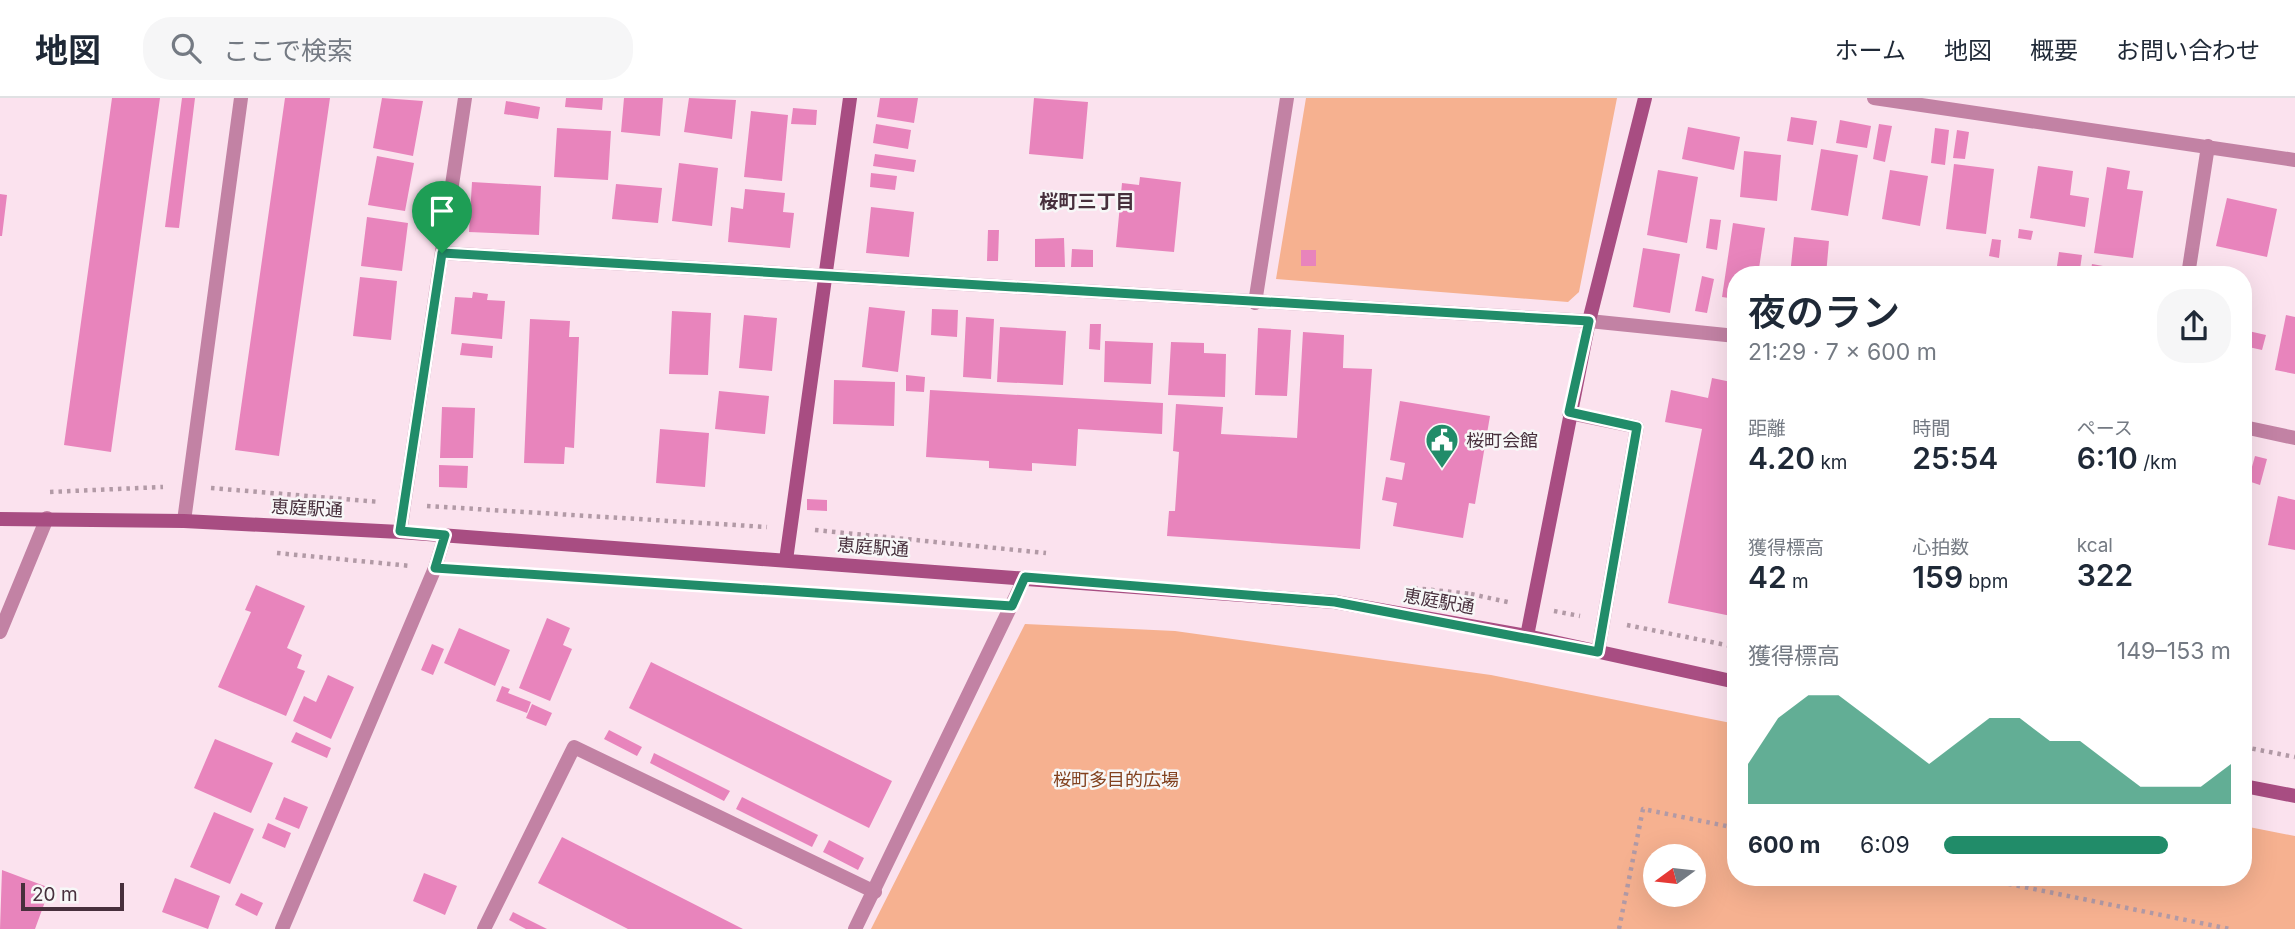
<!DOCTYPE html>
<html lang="ja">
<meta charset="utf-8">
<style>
:root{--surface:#fff;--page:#f6f6f7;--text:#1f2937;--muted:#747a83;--line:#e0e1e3;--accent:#218c69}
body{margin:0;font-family:Inter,"Noto Sans JP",sans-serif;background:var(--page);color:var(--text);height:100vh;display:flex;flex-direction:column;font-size:26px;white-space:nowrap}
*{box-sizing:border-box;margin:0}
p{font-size:23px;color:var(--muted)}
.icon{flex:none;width:38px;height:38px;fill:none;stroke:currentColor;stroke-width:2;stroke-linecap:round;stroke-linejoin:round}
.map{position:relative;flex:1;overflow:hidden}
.drawer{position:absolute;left:1727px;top:168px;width:525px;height:620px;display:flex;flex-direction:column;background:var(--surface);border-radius:28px;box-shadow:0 7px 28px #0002}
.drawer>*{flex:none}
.needle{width:46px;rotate:255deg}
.controls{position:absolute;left:1643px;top:746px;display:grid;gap:14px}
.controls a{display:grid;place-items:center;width:63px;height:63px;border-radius:50%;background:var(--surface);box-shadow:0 7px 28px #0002;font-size:35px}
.scale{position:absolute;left:21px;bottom:18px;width:103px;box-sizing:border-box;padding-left:7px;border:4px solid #472f3c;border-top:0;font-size:19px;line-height:24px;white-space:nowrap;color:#472f3c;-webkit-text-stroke:5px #f7f7f7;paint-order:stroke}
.pin{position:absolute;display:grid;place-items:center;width:60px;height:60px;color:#fff;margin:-72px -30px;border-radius:50% 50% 50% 0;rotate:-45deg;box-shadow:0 0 7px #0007}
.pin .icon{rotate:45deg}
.round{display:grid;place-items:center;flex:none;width:74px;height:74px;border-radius:28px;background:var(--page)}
.overview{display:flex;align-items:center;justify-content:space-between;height:119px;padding:0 21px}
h1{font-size:38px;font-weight:600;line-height:52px}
.figures{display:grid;grid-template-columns:repeat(3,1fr);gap:10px;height:119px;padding:7px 21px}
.figures div{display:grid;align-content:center}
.figures b{font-size:30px;font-weight:600}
.figures small{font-size:19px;font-weight:400}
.figures p{font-size:19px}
.chart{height:196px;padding:14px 21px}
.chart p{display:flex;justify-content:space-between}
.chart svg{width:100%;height:126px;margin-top:7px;fill:var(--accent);opacity:.7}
ul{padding:0 21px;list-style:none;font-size:23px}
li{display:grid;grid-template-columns:112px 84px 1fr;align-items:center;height:52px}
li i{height:18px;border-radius:9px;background:var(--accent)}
header{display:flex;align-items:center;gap:42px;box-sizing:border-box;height:98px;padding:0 35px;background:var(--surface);border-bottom:2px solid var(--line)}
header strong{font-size:33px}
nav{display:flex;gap:38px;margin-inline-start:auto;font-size:24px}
.search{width:490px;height:63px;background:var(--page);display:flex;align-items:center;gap:18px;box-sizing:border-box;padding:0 24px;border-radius:28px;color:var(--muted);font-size:26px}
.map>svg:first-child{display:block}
</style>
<header>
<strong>地図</strong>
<div class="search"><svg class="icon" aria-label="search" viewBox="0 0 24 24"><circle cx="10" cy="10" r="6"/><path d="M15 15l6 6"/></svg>ここで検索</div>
<nav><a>ホーム</a><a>地図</a><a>概要</a><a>お問い合わせ</a></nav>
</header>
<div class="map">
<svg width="2295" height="831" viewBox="0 0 2295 831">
<rect width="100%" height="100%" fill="#fbe2ee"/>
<path fill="#f6b190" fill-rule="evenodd" d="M1306 0H1617L1579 194 1568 204 1276 181Z
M1025 526 1175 533 1491 577 1736 626V779H2244V728L2295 738V831H871ZM1656 758H1694V796H1656Z"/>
<path fill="#e884bc" d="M112 0H160L111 354 64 347Z
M182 0H195L179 130 165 129Z
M285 0H330L279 358 235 352Z
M382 0 423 3 413 58 373 50Z
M566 0H603L602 12 565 9Z
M624 0H663L660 38 621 34Z
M689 0 736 2 732 41 684 34Z
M880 0H918L914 25 877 19Z
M1034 0 1088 4 1083 61 1029 56Z
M506 3 540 9 538 21 504 16Z
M793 10 817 12 816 27 791 26Z
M751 13 788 17 782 83 744 79Z
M1791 19 1817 23 1813 47 1787 43Z
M1840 22 1871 28 1867 50 1836 45Z
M876 26 911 32 908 51 873 45Z
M1879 26 1892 28 1885 64 1873 61Z
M1688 29 1740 39 1734 72 1682 61Z
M557 30 611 33 608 82 554 79Z
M1935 30 1949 32 1945 67 1931 65Z
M1957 32 1969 34 1965 61 1953 60Z
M1821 51 1858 57 1848 118 1811 112Z
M1744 53 1781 57 1777 103 1740 99Z
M875 56 916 62 914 74 873 68Z
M377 58 414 65 405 113 368 107Z
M679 65 718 70 712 128 672 123Z
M1954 66 1994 71 1986 136 1946 131Z
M2038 68 2073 73 2070 97 2089 100 2085 129 2030 120Z
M2107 69 2130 73 2127 91 2143 93 2133 160 2094 155Z
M1658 72 1698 79 1687 145 1647 137Z
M1890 72 1928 78 1920 128 1882 121Z
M871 75 897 78 895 92 870 89Z
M1140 79 1181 84 1174 154 1116 149 1122 85 1139 87Z
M472 84 541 88 539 137 469 134Z
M616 86 662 90 658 125 612 121Z
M745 91 785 95 783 114 794 115 790 150 728 144 731 109 743 111Z
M0 96 7 97 2 138H0Z
M2227 100 2277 111 2267 159 2216 148Z
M871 109 914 114 909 159 866 155Z
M367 119 408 125 402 173 361 168Z
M1710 121 1721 122 1717 152 1706 150Z
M1733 125 1765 130 1758 177H1736V201L1722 199Z
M2019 131 2033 133 2031 142 2018 140Z
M988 132H999L998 163H987Z
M1794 139 1829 143 1826 177H1790Z
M1064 140 1065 169H1035V141Z
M1992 141 2001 142 1999 160 1989 158Z
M1643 150 1680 156 1670 215 1633 209Z
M1072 151 1093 152V169H1071Z
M1301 152H1316V168H1301Z
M2059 154 2082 157 2080 171 2057 168Z
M2092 166 2136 174V177H2090Z
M1879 168 1920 175V177H1877Z
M1702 178 1714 181 1707 215 1695 213Z
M360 179 397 183 391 242 353 238Z
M473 194 488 196 487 202 505 203 502 241 451 236 455 199 472 200Z
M869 209 905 213 898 274 862 269Z
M932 211 958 212 957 239 931 237Z
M672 213 711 215 708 277 669 276Z
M744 217 777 220 772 273 739 270Z
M2286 217 2295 219V276L2275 272Z
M966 219 994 221 991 281 963 279Z
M530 221 570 223 569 239H579L574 350 565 349 564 366 524 365Z
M1090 226H1101L1100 252 1089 251Z
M1000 229 1066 233 1063 287 997 284Z
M1258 230 1291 232 1287 298 1255 297Z
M2244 232 2266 237 2262 252 2244 248Z
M1303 234 1344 237 1343 270 1372 271 1360 451 1167 438 1169 413H1175L1179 354 1173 353 1176 306 1223 309 1221 336 1297 340Z
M1105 243 1153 245 1151 286 1104 284Z
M1171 244 1204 245V255L1226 256 1225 299 1168 297Z
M462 245 493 248 492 260 460 257Z
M2244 256 2251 258 2245 289 2244 288Z
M906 277 925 279 924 294 906 293Z
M1712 280 1736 285V519L1668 505 1702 331 1665 324 1671 292 1708 300Z
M834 282 895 284 894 328 833 326Z
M930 292 1163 305 1162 336 1078 331 1076 368 1032 365V373L989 370V363L926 359Z
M719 293 769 298 765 336 715 331Z
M1400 303 1490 318 1475 406 1469 405 1463 440 1393 428 1397 405 1382 402 1386 379 1402 382 1405 365 1390 362Z
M442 309 475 310 473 360H440Z
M660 331 709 335 705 389 656 385Z
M2255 358 2267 361 2260 387 2248 383Z
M439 367 468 368 467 390 439 389Z
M2278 398 2295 402V452L2268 447Z
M807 401 827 402V413L807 412Z
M256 487 305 508 287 550 302 557 297 570 305 573 286 618 218 589 251 514 245 512Z
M547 520 570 530 563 547 572 551 550 603 519 590Z
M459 530 510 552 495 588 444 565Z
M432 546 444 551 433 577 421 572Z
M651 564 892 683 869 730 629 610Z
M328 577 354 589 331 641 293 623 304 598 316 604Z
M502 588 510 591 508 595 531 604 527 615 496 603Z
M532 606 552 615 546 628 526 620Z
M609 632 642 649 637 658 604 641Z
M296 634 331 650 327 660 291 644Z
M215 641 273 665 251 715 194 690Z
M654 655 730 693 724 703 650 665Z
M284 699 308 709 299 731 275 721Z
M742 699 818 737 812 749 736 711Z
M214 714 254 731 230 786 190 769Z
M268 725 291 735 285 750 262 740Z
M562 739 743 831H628L538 785Z
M829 742 864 760 858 772 823 754Z
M2 772 50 790 35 831H0Z
M424 775 457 788 445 817 413 803Z
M175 780 220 798 208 831 162 814Z
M241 795 263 805 257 818 235 807Z
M513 814 547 831H526L509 822Z"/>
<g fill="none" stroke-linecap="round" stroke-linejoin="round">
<path stroke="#b29aa6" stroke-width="4.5" stroke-dasharray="3.5 5" stroke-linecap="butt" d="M211 390 380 404
M50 394 163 389
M427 408 767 429
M815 432 1046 455
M277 455 411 468
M458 472 987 506
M1414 490 1471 496 1470 503
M1471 496 1512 505
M1554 513 1580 518
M1627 527 1736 549
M2244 649 2295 659
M1975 779 2230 831
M1619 831 1643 711 1736 730"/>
<path stroke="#c282a4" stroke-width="14" d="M1569 315 1637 329 1598 554
M184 423 241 0
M484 831 574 649 875 794"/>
<path stroke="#c282a4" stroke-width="14" d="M1874 0 2295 62
M442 155 1589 223 1736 238
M2188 177 2208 48
M1255 205 1287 0
M2244 329 2295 340
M400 434 465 0
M0 534 47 420
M282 831 435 470 445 437
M855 831 1025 479"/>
<path stroke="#a84d82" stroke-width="14" d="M0 421 184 423 400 434 1335 504 1527 538 1736 584
M786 462 850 0
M1527 538 1589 223 1645 0
M2244 688 2295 698"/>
</g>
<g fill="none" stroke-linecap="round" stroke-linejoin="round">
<defs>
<path id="route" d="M442 155 1589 223 1569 314 1637 329 1598 554 1335 504 1025 479 1012 508 435 470 445 437 400 433Z"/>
</defs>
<use href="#route" stroke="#fff" stroke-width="14"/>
<use href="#route" stroke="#218c69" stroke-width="9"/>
</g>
<defs>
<symbol id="civic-pin" viewBox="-11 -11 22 30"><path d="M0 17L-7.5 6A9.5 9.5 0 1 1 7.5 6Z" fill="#218c69" stroke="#f7f7f7"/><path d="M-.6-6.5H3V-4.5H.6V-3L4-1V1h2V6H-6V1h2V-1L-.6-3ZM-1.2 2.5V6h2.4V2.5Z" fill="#fff"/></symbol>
</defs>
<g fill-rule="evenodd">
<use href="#civic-pin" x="1423" y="323" width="38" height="52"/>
</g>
<g text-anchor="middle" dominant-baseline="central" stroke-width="5" stroke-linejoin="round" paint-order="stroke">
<g font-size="18" fill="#472f3c" stroke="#f7f7f7" text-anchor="start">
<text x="1466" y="342">桜町会館</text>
</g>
<g font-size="18" fill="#472f3c" stroke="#f7f7f7">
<text transform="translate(307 410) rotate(3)">恵庭駅通</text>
<text transform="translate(873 449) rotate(4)">恵庭駅通</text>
<text transform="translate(1439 503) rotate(10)">恵庭駅通</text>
</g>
<g font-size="18" fill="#82411e" stroke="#f7f7f7">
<text x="1116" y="681">桜町多目的広場</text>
</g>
<g font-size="19" font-weight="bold" fill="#472f3c" stroke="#f7f7f7">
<text x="1087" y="103">桜町三丁目</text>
</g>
</g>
</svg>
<div class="controls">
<a><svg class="needle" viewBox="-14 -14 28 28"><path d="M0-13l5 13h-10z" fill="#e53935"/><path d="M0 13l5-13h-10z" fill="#747a83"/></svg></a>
</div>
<div class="scale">20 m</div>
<div class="pin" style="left:442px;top:155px;background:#1e9e55"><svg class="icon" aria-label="arrive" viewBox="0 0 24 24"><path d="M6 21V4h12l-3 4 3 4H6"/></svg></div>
<section class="drawer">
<div class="overview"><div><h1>夜のラン</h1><p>21:29 · 7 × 600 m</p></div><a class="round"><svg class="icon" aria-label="share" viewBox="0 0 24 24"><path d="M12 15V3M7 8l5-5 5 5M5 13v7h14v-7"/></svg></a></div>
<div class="figures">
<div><p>距離</p><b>4.20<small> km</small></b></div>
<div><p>時間</p><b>25:54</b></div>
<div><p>ペース</p><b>6:10<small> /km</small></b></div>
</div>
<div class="figures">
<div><p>獲得標高</p><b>42<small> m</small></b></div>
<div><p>心拍数</p><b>159<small> bpm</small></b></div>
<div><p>kcal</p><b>322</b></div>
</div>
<div class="chart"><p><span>獲得標高</span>149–153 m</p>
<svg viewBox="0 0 160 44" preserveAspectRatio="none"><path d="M0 44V30L10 14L20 6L30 6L40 14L50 22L60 30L70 22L80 14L90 14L100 22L110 22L120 30L130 38L140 38L150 38L160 30V44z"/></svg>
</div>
<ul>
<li><b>600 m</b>6:09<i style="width:78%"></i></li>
</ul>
</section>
</div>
